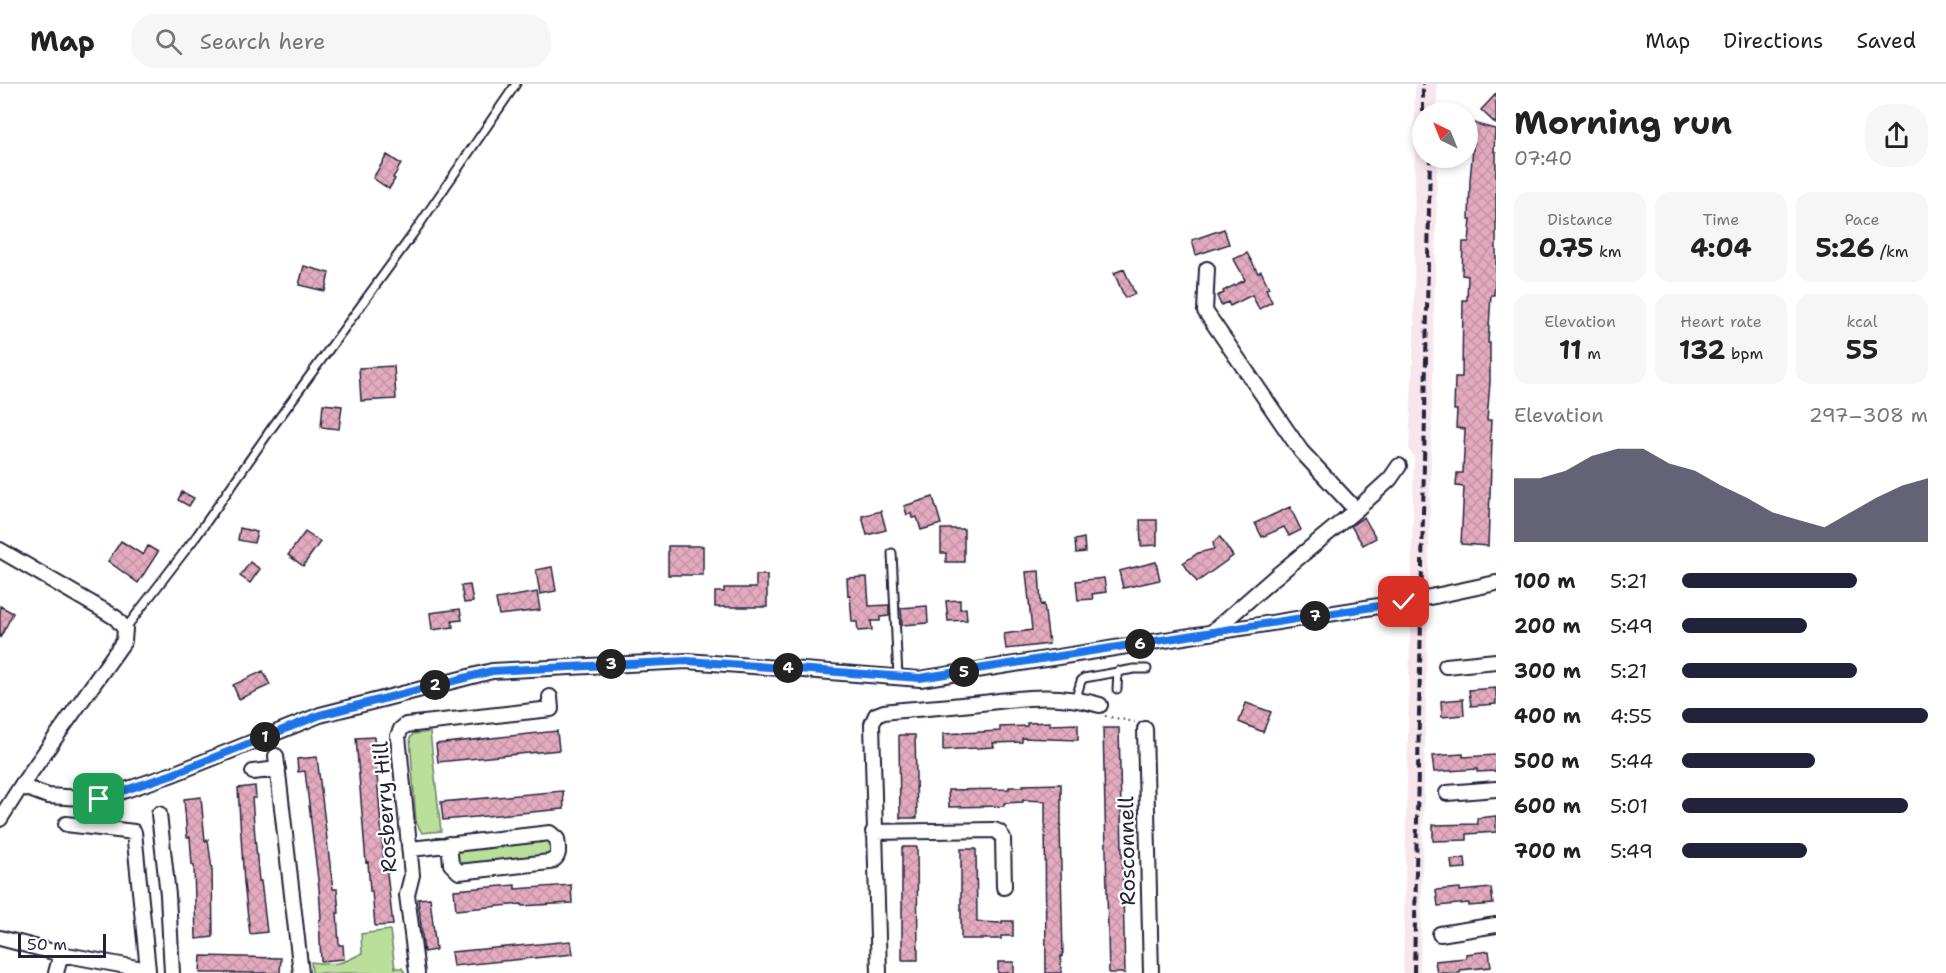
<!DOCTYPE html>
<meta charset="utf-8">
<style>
:root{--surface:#fff;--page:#f6f6f6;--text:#222;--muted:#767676;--line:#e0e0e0;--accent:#22223b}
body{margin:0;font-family:"Shantell Sans",sans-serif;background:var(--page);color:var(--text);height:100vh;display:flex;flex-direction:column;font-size:22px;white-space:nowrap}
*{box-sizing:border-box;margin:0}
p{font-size:20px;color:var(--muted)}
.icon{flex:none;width:33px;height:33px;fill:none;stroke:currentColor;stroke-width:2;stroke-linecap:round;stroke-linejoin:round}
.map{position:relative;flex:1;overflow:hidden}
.drawer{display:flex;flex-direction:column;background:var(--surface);width:450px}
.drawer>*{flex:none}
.needle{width:39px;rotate:317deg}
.tools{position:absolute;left:1412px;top:18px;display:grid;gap:12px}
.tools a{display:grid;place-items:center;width:66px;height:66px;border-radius:50%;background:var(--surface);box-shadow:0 3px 9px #0003;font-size:30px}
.scale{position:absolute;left:18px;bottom:15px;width:88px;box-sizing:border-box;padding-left:6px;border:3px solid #22223b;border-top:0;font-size:16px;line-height:21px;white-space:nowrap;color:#22223b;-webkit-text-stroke:4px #fff;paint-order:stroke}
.pin{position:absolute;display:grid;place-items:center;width:51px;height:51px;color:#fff;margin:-26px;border-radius:12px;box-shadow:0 3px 9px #0006}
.km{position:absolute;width:30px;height:30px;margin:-15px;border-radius:50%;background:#222;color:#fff;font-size:16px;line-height:30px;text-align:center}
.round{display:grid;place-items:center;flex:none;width:63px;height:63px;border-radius:24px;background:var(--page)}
.overview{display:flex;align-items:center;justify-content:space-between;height:102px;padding:0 18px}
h1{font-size:33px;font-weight:700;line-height:45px}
.metrics{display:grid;grid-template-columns:repeat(3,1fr);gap:9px;height:102px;padding:6px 18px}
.metrics div{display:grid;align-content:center;border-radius:15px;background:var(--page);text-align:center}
.metrics b{font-size:26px;font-weight:700}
.metrics small{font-size:16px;font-weight:400}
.metrics p{font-size:16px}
.chart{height:168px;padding:12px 18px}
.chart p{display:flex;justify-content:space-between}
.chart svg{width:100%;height:108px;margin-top:6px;fill:var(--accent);opacity:.7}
ul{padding:0 18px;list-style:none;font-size:20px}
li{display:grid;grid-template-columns:96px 72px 1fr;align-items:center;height:45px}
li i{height:15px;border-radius:8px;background:var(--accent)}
header{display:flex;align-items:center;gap:36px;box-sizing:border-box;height:84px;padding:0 30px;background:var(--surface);border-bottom:2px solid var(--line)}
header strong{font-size:28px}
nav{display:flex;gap:33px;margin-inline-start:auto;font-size:21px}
.search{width:420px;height:54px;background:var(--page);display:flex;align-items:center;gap:15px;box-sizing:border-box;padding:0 21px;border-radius:24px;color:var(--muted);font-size:22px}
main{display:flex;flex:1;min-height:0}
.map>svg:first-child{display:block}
</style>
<header>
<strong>Map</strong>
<div class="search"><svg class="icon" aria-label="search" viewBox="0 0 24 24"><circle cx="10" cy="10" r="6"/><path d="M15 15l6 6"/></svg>Search here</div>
<nav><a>Map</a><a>Directions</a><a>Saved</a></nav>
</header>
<main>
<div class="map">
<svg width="1496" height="889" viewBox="0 0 1496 889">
<defs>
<pattern id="building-cross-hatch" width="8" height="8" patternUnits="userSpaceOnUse" patternTransform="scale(1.5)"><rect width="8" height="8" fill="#e4abbe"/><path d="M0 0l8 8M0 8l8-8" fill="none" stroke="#c393a4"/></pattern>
</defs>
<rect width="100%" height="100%" fill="#fff"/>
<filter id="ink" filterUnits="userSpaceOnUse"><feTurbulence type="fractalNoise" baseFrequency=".0167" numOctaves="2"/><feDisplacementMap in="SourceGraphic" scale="12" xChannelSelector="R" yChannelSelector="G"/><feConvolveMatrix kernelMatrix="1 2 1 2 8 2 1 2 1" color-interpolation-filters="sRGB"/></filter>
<g filter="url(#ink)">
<path fill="#f7e6ec" d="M1415 0H1437V28H1422V74H1437L1436 141 1420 889H1403L1414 372 1409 367 1414 252Z"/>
<path fill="#b9df9a" stroke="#6e806a" stroke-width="1.5" d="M430 648 441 747 422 749 416 738 410 654 413 650Z
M542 753 550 756 553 763 550 770 547 773 459 781 454 769 456 766Z
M390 846 395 884H402L405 889H312L311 878C335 881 341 881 362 869L361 850Z"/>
<path fill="url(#building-cross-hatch)" stroke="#22223b" stroke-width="1.5" d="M1496 10V40L1481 26Z
M1469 38 1495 45 1494 68H1496V184L1494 211H1491L1488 259H1490V298L1487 336H1491L1490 356H1492L1488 462 1461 460 1464 403 1456 402 1457 389H1463L1465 345 1456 344 1457 326H1454L1455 293H1462L1463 216H1467L1468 192 1462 191 1463 158H1469L1471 135H1469L1470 96 1474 53 1467 51Z
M387 71 401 80 393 94 395 95 389 105 373 94Z
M1224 145 1229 160 1196 171 1192 156Z
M1247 169 1258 189 1261 187 1269 204 1266 205 1272 218 1259 225 1252 211 1230 222 1228 218 1221 221 1217 212 1224 209 1223 207 1245 196 1234 175Z
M304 182 329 189 325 207 299 201Z
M1124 185 1135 210 1125 214 1114 189Z
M394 282 396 315 361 317 359 284Z
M323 320 342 322 339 345 321 343Z
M182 408 194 414 189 422 178 416Z
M933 413 941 440 921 446 917 433 912 434 911 429 907 431 904 422Z
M1290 423 1301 446 1289 452 1284 443 1262 453 1255 439Z
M881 427 886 446 867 451 862 432Z
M1364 433 1376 454 1363 461 1351 442Z
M1140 436H1157V461L1141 462Z
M240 444 257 448 254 459 238 456Z
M941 445H964V478H946V469H941Z
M305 448 320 458 303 482 288 471Z
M1220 453 1233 472 1197 498 1183 479 1198 469 1214 465 1213 458Z
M1084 454 1085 468 1076 469 1075 456Z
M121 457 143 471 148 462 158 468 138 499 108 477Z
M668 462H703V491H668Z
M250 478 260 485 250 499 240 492Z
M1156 478 1160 496 1123 504 1119 487Z
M552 483 556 507 540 510 536 486Z
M1039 487 1041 521 1044 520 1049 560 1006 565 1004 550 1032 546 1026 488Z
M756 491H767V523H715V508H724V504H756Z
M867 493 869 522 889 521V532L880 533V537H871L872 546 858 547 857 538H852L850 511 848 512 847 494Z
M1104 494 1106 508 1092 510 1093 515 1078 516 1076 497Z
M470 501 473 518 464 519 461 502Z
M537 508 540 526 499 531 496 515Z
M960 516V525L966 524 967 536 948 537 946 517Z
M0 522 13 529 0 554Z
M927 522 928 539 902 541 901 524Z
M460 525 462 536 452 537 453 543 432 546 430 529Z
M263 587 270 601 239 615 233 601Z
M1496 604V620L1471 622 1469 606Z
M1463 615 1464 631 1442 633 1441 617Z
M1246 619 1271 628 1263 648 1239 638Z
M1050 638V641L1078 640V656L1022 654V658L993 659 994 663 943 666V650L1000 647V643L1027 642V639Z
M1103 644H1119L1125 889H1109Z
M557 647 559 666 438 678 436 660Z
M899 651H915L917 734H900Z
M374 653 384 781H386L393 841 375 842 372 807H370L368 778 366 779 356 654Z
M1463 670V673L1496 671V687L1477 688V685L1434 688 1432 672Z
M317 673 333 805H337L339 829H337L339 861H343L344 875 321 877 319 836 321 835 319 804 305 687 298 688 297 675Z
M1061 700V741H1060L1063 872H1061V889H1046L1045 717 1023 716V718L1004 719V722L949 723 948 706 1009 705V703H1023V701Z
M255 702 256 714H252L255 753 259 797H261L267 848 250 850 244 799 238 704Z
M563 707 564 725 443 736 441 718Z
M201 713 205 757 208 756 212 786 213 853 196 855 194 781H192L190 753H187L184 715Z
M1496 732V748L1467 750V756L1433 757V741L1478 740 1477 734Z
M902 763H917L918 876H902Z
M961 765H976L977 838 1002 839V837H1013V852H1001V855H961Z
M1465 774 1466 784 1452 785 1451 776Z
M515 801V805L571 801 572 819 522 822V820L456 826 454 806Z
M1460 804V807L1491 804 1493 820 1469 822V819L1438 822 1436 806Z
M430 814 436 866 424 868 418 815Z
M571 857 573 870 453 882 451 868Z
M1489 867 1491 883 1460 886V889H1437L1435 877 1466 874V870Z
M201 872 281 874 280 889H200Z
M998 878H1014V889H998Z"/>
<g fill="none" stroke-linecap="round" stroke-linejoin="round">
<defs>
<path id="lane" d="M892 469 898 593
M125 545 198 450 271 345 413 150 516 0
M1117 605 1118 587
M1076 614 1081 597 1084 594 1134 585H1147"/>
<path id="street" d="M1207 185 1205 227 1301 367 1356 426 1390 395 1399 382
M0 466 103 526 116 534 125 545 124 557 21 702
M1435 512 1496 499
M1211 549 1275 493 1356 426
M1446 582 1496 577
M1145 645 1151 889
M276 672 301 889
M253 688 278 685
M1447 709 1496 705
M159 730 168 811 172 889
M0 735 21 702 48 712 99 715 173 690 320 631 492 587 687 577 920 595 1404 518
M873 748 994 746 999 748 1003 754 1004 803
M411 765 429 763 550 749 557 755C558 765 561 773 550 778L459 788 451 780 449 760
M1440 850 1496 841
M0 854 61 870 148 886 134 748 66 740
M56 889 61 870
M417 889 407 811 412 791 398 652 401 645 406 641 551 625 550 613
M879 889 872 640 876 631 884 628C913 625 942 623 972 620 1019 615 1053 608 1100 621"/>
</defs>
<use href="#lane" stroke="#22223b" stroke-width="11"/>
<use href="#street" stroke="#22223b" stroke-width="18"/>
<path stroke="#22223b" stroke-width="2" stroke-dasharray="1.5 4.5" stroke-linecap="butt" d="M1105 632 1135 638"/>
<use href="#lane" stroke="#fff" stroke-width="7"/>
<use href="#street" stroke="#fff" stroke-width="14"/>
<path stroke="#22223b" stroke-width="4" stroke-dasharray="9 4.5" stroke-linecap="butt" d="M1423 28V0
M1414 889 1430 74"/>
<defs>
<path id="street-bridge" d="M1404 518 1435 512"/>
</defs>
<use href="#street-bridge" stroke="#22223b" stroke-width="18" stroke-linecap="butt"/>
<use href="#street-bridge" stroke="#fff" stroke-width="14"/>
</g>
</g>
<g fill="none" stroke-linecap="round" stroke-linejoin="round" filter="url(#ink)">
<defs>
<path id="route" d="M99 715 173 690 320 631 492 587 687 577 920 594 1404 518"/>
</defs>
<use href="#route" stroke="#fff" stroke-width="12"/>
<use href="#route" stroke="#1a73e8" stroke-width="8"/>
</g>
<g text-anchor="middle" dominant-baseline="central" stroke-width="4.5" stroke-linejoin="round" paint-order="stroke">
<g font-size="21" fill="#22223b" stroke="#fff">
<text transform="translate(385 723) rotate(-94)">Rosberry Hill</text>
<text transform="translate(1127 767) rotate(-91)">Rosconnell</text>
</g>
</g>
</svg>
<div class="tools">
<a><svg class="needle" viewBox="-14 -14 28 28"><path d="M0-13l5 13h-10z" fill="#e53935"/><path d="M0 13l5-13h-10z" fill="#767676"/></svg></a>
</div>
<div class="scale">50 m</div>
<div class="pin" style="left:99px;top:715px;background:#1e9e55"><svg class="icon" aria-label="arrive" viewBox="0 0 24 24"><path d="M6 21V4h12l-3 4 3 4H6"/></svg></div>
<div class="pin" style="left:1404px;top:518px;background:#d93025"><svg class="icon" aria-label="check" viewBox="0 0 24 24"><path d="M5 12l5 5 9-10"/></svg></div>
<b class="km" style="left:265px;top:653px">1</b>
<b class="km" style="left:435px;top:601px">2</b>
<b class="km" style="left:611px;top:580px">3</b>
<b class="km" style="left:788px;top:584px">4</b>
<b class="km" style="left:964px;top:588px">5</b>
<b class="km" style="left:1140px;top:560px">6</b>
<b class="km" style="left:1315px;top:532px">7</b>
</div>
<section class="drawer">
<div class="overview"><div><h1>Morning run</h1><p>07:40</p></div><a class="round"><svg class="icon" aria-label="share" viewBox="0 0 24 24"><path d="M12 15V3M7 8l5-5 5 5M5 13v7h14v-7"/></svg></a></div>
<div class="metrics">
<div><p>Distance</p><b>0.75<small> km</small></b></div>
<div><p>Time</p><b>4:04</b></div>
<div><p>Pace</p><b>5:26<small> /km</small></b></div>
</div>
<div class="metrics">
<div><p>Elevation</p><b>11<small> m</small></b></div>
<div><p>Heart rate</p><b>132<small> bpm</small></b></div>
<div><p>kcal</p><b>55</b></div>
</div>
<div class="chart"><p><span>Elevation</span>297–308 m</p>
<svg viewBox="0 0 160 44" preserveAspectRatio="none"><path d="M0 44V18L10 18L20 15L30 9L40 6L50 6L60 12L70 15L80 21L90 26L100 32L110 35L120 38L130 32L140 26L150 21L160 18V44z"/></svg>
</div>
<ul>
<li><b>100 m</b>5:21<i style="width:71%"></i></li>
<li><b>200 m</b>5:49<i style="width:51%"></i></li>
<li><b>300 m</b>5:21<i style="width:71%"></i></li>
<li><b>400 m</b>4:55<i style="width:100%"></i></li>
<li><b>500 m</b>5:44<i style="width:54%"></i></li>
<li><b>600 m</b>5:01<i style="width:92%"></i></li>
<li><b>700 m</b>5:49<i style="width:51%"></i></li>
</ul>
</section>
</main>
